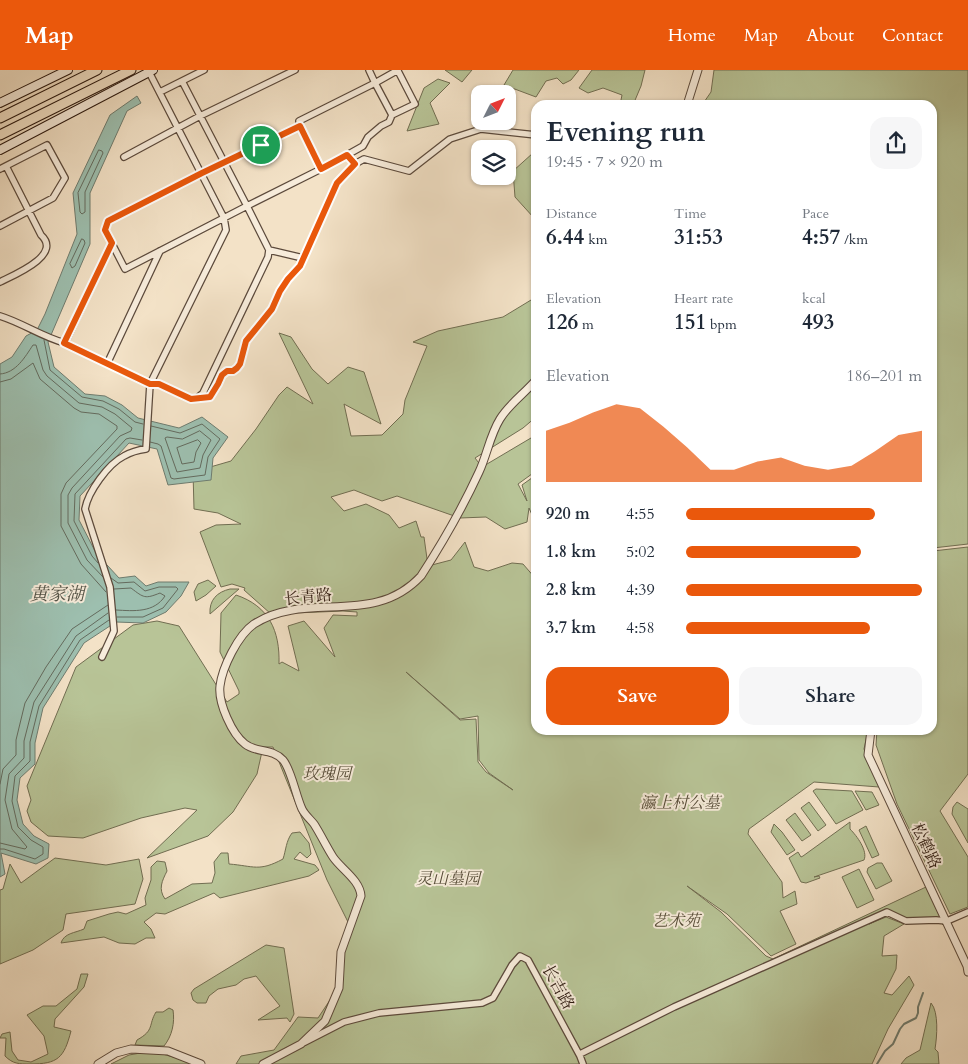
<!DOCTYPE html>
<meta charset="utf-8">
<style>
:root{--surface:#fff;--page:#f6f6f7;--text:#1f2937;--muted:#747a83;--accent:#ea580c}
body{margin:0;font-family:Cardo,"Noto Serif SC",serif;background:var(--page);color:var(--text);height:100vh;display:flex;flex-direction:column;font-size:19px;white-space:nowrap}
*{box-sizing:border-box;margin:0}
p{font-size:16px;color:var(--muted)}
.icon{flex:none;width:28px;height:28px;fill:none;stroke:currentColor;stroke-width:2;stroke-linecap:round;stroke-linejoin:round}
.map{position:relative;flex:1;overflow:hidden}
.sheet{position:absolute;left:531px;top:30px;width:406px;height:635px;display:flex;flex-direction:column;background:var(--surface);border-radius:15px;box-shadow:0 1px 4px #0004}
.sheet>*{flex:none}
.needle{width:32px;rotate:48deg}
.fabs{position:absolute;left:471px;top:15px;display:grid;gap:10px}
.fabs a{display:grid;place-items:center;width:45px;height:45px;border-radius:10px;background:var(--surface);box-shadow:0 1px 4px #0004;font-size:25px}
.pin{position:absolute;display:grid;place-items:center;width:42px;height:42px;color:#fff;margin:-21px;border:2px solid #fff;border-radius:50%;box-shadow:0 1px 5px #0007}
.round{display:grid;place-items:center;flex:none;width:52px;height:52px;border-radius:15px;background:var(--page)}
.overview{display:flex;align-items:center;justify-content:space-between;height:85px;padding:0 15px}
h1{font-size:28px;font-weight:700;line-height:38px}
.figures{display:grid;grid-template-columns:repeat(3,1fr);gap:8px;height:85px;padding:5px 15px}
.figures div{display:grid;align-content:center}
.figures b{font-size:21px;font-weight:700}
.figures small{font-size:14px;font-weight:400}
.figures p{font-size:14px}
.chart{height:140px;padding:10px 15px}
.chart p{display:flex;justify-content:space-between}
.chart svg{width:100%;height:90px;margin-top:5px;fill:var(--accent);opacity:.7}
.primary-button{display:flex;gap:10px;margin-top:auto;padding:10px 15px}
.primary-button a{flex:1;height:58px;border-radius:15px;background:var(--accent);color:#fff;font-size:20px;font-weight:700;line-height:58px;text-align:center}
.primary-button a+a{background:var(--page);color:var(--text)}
ul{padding:0 15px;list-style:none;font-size:16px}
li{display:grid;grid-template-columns:80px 60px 1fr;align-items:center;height:38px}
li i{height:12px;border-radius:6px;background:var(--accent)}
header{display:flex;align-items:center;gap:30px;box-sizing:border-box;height:70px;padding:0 25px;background:var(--accent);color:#fff}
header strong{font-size:24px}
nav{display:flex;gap:28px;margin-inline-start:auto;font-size:18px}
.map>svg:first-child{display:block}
</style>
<header>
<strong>Map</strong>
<nav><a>Home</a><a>Map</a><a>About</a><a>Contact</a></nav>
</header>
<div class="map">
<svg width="968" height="994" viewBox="0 0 968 994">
<rect width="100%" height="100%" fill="#f3e2c7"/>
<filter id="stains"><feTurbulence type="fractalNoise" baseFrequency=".004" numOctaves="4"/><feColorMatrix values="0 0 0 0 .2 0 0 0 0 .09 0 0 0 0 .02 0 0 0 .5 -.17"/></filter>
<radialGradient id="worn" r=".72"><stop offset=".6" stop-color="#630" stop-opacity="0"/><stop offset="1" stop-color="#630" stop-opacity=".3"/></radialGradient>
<path fill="#b8c497" stroke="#716e52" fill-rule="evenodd" d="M445 0H472L462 12Z
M513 0H579L571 10 563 14 557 8 546 11 536 27 504 15Z
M592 0H645L641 16 633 35H620L622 25 603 18 588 23 579 18Z
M714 0H968V474L933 478 932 35H702L711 22Z
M438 9 450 13 430 33 439 54 407 61 424 18Z
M533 83 536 89V147L534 148 515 127 513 101Z
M536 227V347L523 358 475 388 482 397 536 365V401L518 414 527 431 522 415 536 405V454L529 438 527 452 505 459 486 447 460 448 397 426 382 431 354 420 331 427 344 441 366 434 389 445 399 458 416 451 421 467H424L428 496 451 490 465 472 474 497 488 501 512 493 523 494 536 509V660H868L864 679 879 717 814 712 749 759 748 764 782 812 783 828 795 821 797 834 780 841 796 874 771 886 727 844 687 816 721 842 766 886 773 889 926 817 944 853 943 855 939 851 906 852 888 845 869 854 886 847 904 854 884 866 882 886 897 885 896 899 884 923 892 925 909 906 914 915 888 959 872 994H236L241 986 274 980 298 947 318 948 338 918 349 854 327 810 273 677H263L257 704 233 742 208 766 147 788 197 740 185 738 141 748 83 768 48 766 31 752 27 741 31 730 27 716 76 597 133 555 157 551 179 556 227 632 239 624V621L220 582 221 543 236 525C269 536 280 561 279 594L282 592 299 601 288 556 304 551 335 587 324 558 333 545 357 546V542L343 541 271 544 244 520 245 518 232 514 221 517 200 462 216 455 241 454 218 443 194 439 193 402 231 391 256 359 279 325 287 317 313 334 279 263 291 267 312 299 328 314 348 297 364 302 381 354 344 334 351 366 382 365 403 344 405 330 427 276 413 272 438 261 503 247ZM406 602 460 649 478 646 479 690 489 703 513 720 486 702 478 692 476 649 460 650Z
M968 477V704L940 741 968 787V837L950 844 897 734 876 675 877 660H932L933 481Z
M208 510 216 516 206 525 196 531 194 522 198 514Z
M230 519H239L210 544C209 530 217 522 230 519Z
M816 719 852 721 863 740 836 754 813 721Z
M855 721 872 722 879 735 866 740Z
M809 732 826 755 818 761 801 738Z
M957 732 968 739V773L952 744 953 737Z
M795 743 811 765 802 771 786 750Z
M850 752V759C857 766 868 781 864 790L814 807 819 806 820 808 806 813 801 812 789 788 798 782 801 787 803 786Z
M774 754 782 762 795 780 787 785 771 762Z
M866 756 879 785 872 788 859 760Z
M300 762 309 773 311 784 307 788 300 782 294 789 315 795 319 800 309 806 220 828 214 823 165 844 156 843 144 852 151 859 155 868H146L135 874 119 873 104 867 61 873C64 863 75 863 84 859L87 851 109 844 118 842 126 844 146 835 145 828 151 810V797L157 791 165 792 167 801C162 811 158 819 165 829L192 814 212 813 215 803 214 792 221 783H228L229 794C254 796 259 802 283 789 286 780 286 771 292 763Z
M55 788 106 795 139 789 143 809 135 834 66 844 63 860 33 880 0 894V820L3 819 10 794 21 813Z
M877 793H882L892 811 876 819 867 802 868 798Z
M859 799 874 830 857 838 842 807Z
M266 875 284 878 294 944 290 952 287 948 258 950 280 936 256 906 244 909 236 915 218 919 209 926 206 933H197L193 930 191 923 194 919Z
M81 904H88L84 917 55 949 54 957 71 961C64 988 58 994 30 994 19 994 13 994 5 986L6 968H0L2 964 10 962 12 981 18 990 31 992 48 984 44 966 27 945 43 936H56L77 919Z
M931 933C939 942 937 967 935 979L938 982 939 994H901L906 988 920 980Z
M169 938 173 940C175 953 172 966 164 976L135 975 137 970C155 960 148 955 156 942H163Z
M152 981 198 994H111L129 985Z"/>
<path fill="#9dbfaf" stroke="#6f7c6f" d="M137 26 141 33 127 41 90 123V174L48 272 54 297 85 324 105 326 122 335 138 348 179 358 202 347 228 367 213 388 211 410 168 415 157 379 129 373 80 426 79 450 96 483 119 508 135 506 146 516 158 512H189L181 526 166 542 143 553 116 552 84 573 43 638 35 673V694L20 708 17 730 23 754 34 766 49 774 48 788 36 794 1 783 5 804 0 807V294L12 287 26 266 37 260 45 244 77 164 73 123 110 45Z"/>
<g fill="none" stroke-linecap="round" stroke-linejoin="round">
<path stroke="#646b5e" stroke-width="1" d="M99 80 102 81 103 83 85 122V142L82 144 80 142 78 123Z
M82 169 84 170 85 173 75 196 72 198 70 194Z
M44 270 50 300 82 327 103 331 119 339 135 352 143 354
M0 304C16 303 25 287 33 275H36L43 300 47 306 79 333 102 337 115 344 132 358 131 361 120 366 72 418 68 425V453L87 490 103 507
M0 312 11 309 33 293 40 309 74 338 81 342 99 344 117 356V359L66 413 61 424V456L81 494 106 522
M200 361 211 370 203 385 200 398 177 402 165 368 167 367 182 369Z
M198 370 201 373 196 382 194 392 182 394 177 378Z
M150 372 158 374 161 376 171 408 174 409 205 405 208 387 220 369 202 354 180 363 151 356
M98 493 92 486 74 451 75 424 126 369 130 368 142 370
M111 508 118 513 134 512 145 521 159 517H176L178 519 163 538 143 547H117
M114 519 131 518C144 528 145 529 160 523L165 526C154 543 134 541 116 540
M0 714 3 699 16 685V670L25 633 46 597 72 559 108 535
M0 773 25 779 27 777 12 759 5 730 9 704 24 688V671L34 632 76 566 108 543
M0 779H4L35 789 43 784V777L31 770 18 757 12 731 15 706 30 691V672L39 636 80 570 109 550"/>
<path stroke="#6f7c6f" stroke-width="2" d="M877 994 885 981 893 974 900 959 904 954 916 948 918 943V937L923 923"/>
<defs>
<path id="minor" d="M182 11 247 136 125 199 105 160 108 151C171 118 235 87 300 56L299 51 375 13 369 0
M160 22 204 0
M392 45 415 34 398 1
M300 56 321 99 347 85 355 94 364 89 409 101 450 69 481 59 536 65
M347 85 363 76 368 67 381 56 389 52 392 45 375 13 398 0
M124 87 200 46 295 0
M0 99 47 75 65 108 53 128 0 156
M112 173 65 273 150 314 226 160 224 148 148 0
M269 180 303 188
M0 212C14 205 63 185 41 165L6 96
M0 246C23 253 42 267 65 273
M107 294 160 181
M197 328 210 327 218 314 222 305 227 301H233L237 298 240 294 246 271 272 239 280 221 288 209 300 196 337 113 355 94
M102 587 114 561 110 517 85 439C88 422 108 394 124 386 131 382 138 380 146 379L150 314H159L191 329 197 328 203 323 268 187 269 180 247 136 321 99
M305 972 344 952 379 943 482 933 493 928 512 895 520 886 528 890 580 986 583 994
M580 984 674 937 887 842 906 851 936 850 947 851 968 842"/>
<path id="tertiary" d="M687 35 698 0
M871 660 868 685 967 896 968 902
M98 994 116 983 131 979 168 981 201 994
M263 994 301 974 325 951 339 918 341 882 361 826C360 810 341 799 333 787 326 776 321 765 314 754 310 749 305 745 302 739 296 726 291 699 283 690 272 678 256 683 245 674 232 664 218 633 220 616 222 598 238 565 254 554 307 520 373 558 421 506 443 472 462 439 479 402 487 385 490 365 500 349 509 334 524 324 536 310"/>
<path id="secondary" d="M0 33 68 0
M0 80 153 0"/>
<path id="primary" d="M0 48 97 0
M0 65 131 0"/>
</defs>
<use href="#minor" stroke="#5c4a3c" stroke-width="8"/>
<use href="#tertiary" stroke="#5c4a3c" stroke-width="9"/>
<use href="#secondary" stroke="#2a170e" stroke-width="10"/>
<use href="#primary" stroke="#2a170e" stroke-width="11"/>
<use href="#minor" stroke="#f7ecdb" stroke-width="5.5"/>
<use href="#tertiary" stroke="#f7ecdb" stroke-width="7"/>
<use href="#secondary" stroke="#f7ecdb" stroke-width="8"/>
<use href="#primary" stroke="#f3e2c7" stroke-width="9"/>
</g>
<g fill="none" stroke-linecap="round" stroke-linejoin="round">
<defs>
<path id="route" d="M300 56 321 99 347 85 355 94 337 113 300 196 288 209 280 221 272 239 246 271 240 294 237 298 233 301H227L222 305 218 314 210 327 191 329 159 314H150L64 273 112 173 105 160 108 151 202 103Z"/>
</defs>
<use href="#route" stroke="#fff" stroke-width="10"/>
<use href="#route" stroke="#ea580c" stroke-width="6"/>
</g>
<g text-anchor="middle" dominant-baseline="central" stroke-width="4" stroke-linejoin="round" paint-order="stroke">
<g font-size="16" fill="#2a170e" stroke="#f7ecdb">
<text transform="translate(308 527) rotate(-6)">长青路</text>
<text transform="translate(926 776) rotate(65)">松鹤路</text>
<text transform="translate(558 917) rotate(61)">长吉路</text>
</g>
<g font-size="16" font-style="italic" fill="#554b37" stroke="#f7ecdb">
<text x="327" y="704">玫瑰园</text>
<text x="680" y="733">瀛上村公墓</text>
<text x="448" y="809">灵山墓园</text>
<text x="676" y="851">艺术苑</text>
</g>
<g font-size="18" font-style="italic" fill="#525246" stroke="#f7ecdb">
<text x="57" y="524">黄家湖</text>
</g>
</g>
<rect width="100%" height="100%" filter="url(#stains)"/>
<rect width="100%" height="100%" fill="url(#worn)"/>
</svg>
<div class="fabs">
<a><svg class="needle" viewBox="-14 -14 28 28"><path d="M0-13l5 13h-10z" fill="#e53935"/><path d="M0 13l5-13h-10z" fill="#747a83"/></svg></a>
<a><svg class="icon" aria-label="layers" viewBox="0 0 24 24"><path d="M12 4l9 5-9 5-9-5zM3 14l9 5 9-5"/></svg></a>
</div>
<div class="pin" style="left:261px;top:75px;background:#1e9e55"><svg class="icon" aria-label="arrive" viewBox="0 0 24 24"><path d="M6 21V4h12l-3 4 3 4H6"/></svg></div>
<section class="sheet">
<div class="overview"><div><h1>Evening run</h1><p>19:45 · 7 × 920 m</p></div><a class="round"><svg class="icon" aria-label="share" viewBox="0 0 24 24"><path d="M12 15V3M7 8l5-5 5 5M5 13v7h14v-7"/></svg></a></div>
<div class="figures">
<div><p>Distance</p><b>6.44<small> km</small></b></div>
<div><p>Time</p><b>31:53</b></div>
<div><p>Pace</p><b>4:57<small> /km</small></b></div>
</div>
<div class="figures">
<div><p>Elevation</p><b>126<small> m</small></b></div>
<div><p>Heart rate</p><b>151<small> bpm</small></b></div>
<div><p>kcal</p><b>493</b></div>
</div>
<div class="chart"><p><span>Elevation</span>186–201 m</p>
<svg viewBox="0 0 160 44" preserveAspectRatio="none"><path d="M0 44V19L10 15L20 10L30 6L40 8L50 17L60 27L70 38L80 38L90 34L100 32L110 36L120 38L130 36L140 29L150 21L160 19V44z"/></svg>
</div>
<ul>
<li><b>920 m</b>4:55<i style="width:80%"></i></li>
<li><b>1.8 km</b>5:02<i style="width:74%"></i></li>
<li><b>2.8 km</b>4:39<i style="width:100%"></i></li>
<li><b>3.7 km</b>4:58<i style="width:78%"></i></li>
</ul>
<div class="primary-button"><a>Save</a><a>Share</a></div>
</section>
</div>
